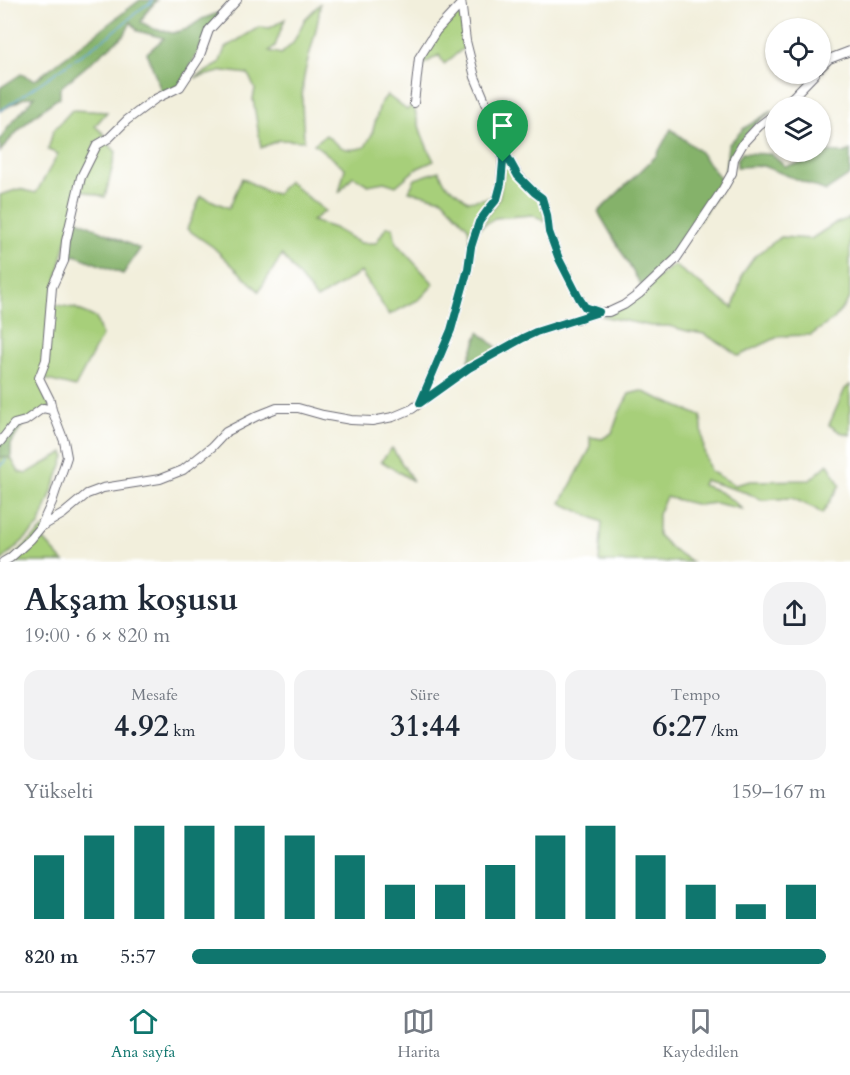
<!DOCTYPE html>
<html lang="tr">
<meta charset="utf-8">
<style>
:root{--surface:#fff;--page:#f2f2f3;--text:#1f2937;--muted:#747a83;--line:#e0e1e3;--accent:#0f766e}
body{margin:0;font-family:Cardo,serif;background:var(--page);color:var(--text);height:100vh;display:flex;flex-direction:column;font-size:22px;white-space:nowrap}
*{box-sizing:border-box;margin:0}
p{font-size:20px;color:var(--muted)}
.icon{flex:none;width:33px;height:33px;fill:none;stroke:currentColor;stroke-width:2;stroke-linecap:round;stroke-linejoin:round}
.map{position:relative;height:562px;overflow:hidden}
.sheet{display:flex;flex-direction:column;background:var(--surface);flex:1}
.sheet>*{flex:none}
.buttons{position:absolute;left:765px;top:18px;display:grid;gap:12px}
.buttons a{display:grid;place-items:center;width:66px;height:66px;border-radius:50%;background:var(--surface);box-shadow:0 2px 4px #0004;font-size:30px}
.pin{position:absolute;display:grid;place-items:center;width:51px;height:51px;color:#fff;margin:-62px -26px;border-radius:50% 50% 50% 0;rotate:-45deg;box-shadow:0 0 6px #0007}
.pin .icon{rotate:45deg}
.round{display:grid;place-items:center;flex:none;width:63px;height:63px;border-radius:24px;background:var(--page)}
.summary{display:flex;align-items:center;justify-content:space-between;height:102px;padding:0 24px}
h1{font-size:33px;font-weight:700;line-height:45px}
.figures{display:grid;grid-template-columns:repeat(3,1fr);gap:9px;height:102px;padding:6px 24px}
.figures div{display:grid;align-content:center;border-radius:15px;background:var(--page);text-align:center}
.figures b{font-size:30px;font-weight:700}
.figures small{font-size:16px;font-weight:400}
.figures p{font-size:16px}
.chart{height:168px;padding:12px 24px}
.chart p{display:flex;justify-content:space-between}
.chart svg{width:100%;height:108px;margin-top:6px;stroke:var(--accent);stroke-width:6}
ul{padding:0 24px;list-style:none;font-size:20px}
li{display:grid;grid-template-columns:96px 72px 1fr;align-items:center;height:45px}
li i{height:15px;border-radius:8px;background:var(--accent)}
.dock{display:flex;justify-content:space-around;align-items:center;height:84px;border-top:2px solid var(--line);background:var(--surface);font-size:16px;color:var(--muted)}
.dock a{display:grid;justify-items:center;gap:3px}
.dock .current{color:var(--accent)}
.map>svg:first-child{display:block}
</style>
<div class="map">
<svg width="850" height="562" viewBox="0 0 850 562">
<rect width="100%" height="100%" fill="#fff"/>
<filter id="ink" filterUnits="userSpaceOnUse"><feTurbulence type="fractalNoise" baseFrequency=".0167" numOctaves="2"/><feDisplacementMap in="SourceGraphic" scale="12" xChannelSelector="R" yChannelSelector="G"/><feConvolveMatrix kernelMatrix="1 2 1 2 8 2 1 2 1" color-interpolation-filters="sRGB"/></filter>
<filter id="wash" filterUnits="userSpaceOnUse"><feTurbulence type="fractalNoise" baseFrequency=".008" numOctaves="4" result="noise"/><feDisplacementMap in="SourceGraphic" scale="24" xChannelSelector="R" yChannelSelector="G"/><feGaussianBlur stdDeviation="1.35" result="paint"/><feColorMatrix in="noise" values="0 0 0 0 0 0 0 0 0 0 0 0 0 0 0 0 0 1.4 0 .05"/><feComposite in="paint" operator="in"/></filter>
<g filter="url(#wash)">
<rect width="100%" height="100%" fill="#f2efdc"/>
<path fill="#a7cf7a" stroke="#64785a" stroke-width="1.5" d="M320 4C319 27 310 49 305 72 300 94 303 118 304 141L279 140 261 148 253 99 255 89 248 74 224 71 195 78 219 64 225 48 259 27 270 28 285 19 275 46 269 51 281 54 293 43 305 19Z
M460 10 465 47 444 64 439 55 421 66C425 44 445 26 460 10Z
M387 95 407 110 413 104 414 106C418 126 424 143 434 161L416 169 396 186 384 182 368 185 353 176 339 193 345 168 314 144 326 135C340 148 346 153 365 147L372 134 380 104Z
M72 110 107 112 95 126 106 136 95 143 66 241 51 304 75 308 96 318 102 336 75 387 40 378 50 408 0 438V195L19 189 36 193 58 154 48 150 53 131Z
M107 142 116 152 105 197 80 190 83 177 98 148Z
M506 160C515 178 521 189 540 199L546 221 532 215 495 218 479 228 499 200Z
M439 171 445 183 468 201 495 197 471 242 468 227 442 199 409 191 415 179Z
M242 178 267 192 277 194 288 181 325 211 312 221 334 228 360 243H376L386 227H393L396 243 434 284 420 299 389 315 361 272 317 299 282 255 259 291 213 247 187 229 201 196 229 208Z
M850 218V298L834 319 811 335 780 336 739 356 723 345 704 334 687 331 669 326H651L601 316 611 313 674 265 733 308 743 273 755 256 781 237 811 239 834 224Z
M850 385V435L840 432 829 425 845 389Z
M641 391 701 416 704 451 710 471 735 485 750 481 810 480 828 464 840 485 822 514 814 508 792 498 762 500 747 493 704 480 702 485C718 489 730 497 742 509L715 503 699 505 666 497 658 514V535L672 549 692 562H599L602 522 561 503 590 449V437L602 439 612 433 619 413 629 394Z
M392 448 413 481 381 461Z
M64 452 65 457 39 526 0 562V457L11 458 19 472 26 474Z
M44 528 47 530 42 538 64 562H7Z"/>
<path fill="#85b26a" stroke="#546a52" stroke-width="1.5" d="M140 0H157L145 14 141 22 154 29 173 33 187 29 202 19 229 9 209 30 180 87 163 96 147 53 164 38 138 31 131 22 125 34 60 88V97C37 112 16 130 0 152V140L9 126 35 96 24 98 0 111V88L21 74 35 80Z
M772 111 755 125 741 141 732 159 730 172 724 184 673 257 642 287 598 212 656 156 671 129 699 151 724 183 728 145 744 128Z
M850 150V175L826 191 763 166 737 167V160L742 153 771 154 785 166 811 162 821 152 844 153Z
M72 217 140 249 123 274 75 255 66 260Z
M479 332 501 351 465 371Z
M23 424 11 444V458L0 457V444L15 426Z"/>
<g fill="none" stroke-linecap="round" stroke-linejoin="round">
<path stroke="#67aadc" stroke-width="1.5" d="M0 111 111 34 143 7 151 3 152 0
M0 466 6 460"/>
</g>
</g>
<g filter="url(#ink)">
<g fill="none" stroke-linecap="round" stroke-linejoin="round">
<defs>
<path id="minor" d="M461 0 466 41 475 77 488 108 503 149 518 175 534 192 542 198 547 215 549 232 559 259 579 298 585 307 599 312H609L624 305 639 294 676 259 723 189 732 173 734 159 744 142 759 126 776 113
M820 68 829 59 850 51
M414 103 419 58 436 31 461 4
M784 106 815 74
M420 403 451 330 468 269 471 247 479 222 487 211 497 199 501 184 503 151
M0 442 14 424 25 421 43 408 52 410
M41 526 52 502 67 457 64 441 52 410 50 400 39 378 46 360 52 287 64 261 66 241 81 177 97 145 109 138 127 120 155 99 180 87 199 58 209 30 237 0
M3 562 10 558 31 539 41 527 63 514 87 494 103 488 160 479 183 470 212 447 226 432 257 416 277 408H298L323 415 351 420 372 421 393 417 412 409 469 368 523 338 536 332 599 312"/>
</defs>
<use href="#minor" stroke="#6b6a73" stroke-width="10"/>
<use href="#minor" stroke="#fff" stroke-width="8"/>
</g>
</g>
<g fill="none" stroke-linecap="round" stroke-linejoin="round" filter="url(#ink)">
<defs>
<path id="route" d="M502 147 518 176 534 192 542 198 547 215 549 232 559 259 579 298 585 307 599 312 536 332 523 338 469 368 420 403 451 330 468 269 471 247 479 222 487 211 497 199 501 184 503 162Z"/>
</defs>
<use href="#route" stroke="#fff" stroke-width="12"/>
<use href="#route" stroke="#0f766e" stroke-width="8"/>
</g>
</svg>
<div class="buttons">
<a><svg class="icon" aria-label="locate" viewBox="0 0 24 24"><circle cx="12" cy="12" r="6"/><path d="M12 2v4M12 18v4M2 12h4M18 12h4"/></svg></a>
<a><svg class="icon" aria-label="layers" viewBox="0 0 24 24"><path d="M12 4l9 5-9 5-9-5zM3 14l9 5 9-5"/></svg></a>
</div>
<div class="pin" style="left:503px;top:162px;background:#1e9e55"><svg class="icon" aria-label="arrive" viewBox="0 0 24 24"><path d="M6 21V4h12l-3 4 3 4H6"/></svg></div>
</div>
<section class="sheet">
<div class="summary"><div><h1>Akşam koşusu</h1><p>19:00 · 6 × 820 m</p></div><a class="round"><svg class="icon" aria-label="share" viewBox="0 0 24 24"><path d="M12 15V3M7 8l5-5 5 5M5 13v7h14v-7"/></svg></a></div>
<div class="figures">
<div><p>Mesafe</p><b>4.92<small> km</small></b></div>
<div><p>Süre</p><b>31:44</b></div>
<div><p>Tempo</p><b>6:27<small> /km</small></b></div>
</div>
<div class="chart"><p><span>Yükselti</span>159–167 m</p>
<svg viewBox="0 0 160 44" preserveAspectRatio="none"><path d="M5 44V18M15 44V10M25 44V6M35 44V6M45 44V6M55 44V10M65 44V18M75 44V30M85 44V30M95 44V22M105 44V10M115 44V6M125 44V18M135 44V30M145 44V38M155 44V30"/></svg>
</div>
<ul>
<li><b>820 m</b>5:57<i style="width:100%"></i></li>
</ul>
</section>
<nav class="dock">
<a class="current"><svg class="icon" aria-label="home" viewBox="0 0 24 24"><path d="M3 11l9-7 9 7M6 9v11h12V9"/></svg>Ana sayfa</a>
<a><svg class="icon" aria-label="map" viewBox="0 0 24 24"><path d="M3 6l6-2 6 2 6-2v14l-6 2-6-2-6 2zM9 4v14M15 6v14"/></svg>Harita</a>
<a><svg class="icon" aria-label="saved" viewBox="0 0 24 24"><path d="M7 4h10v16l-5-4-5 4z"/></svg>Kaydedilen</a>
</nav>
